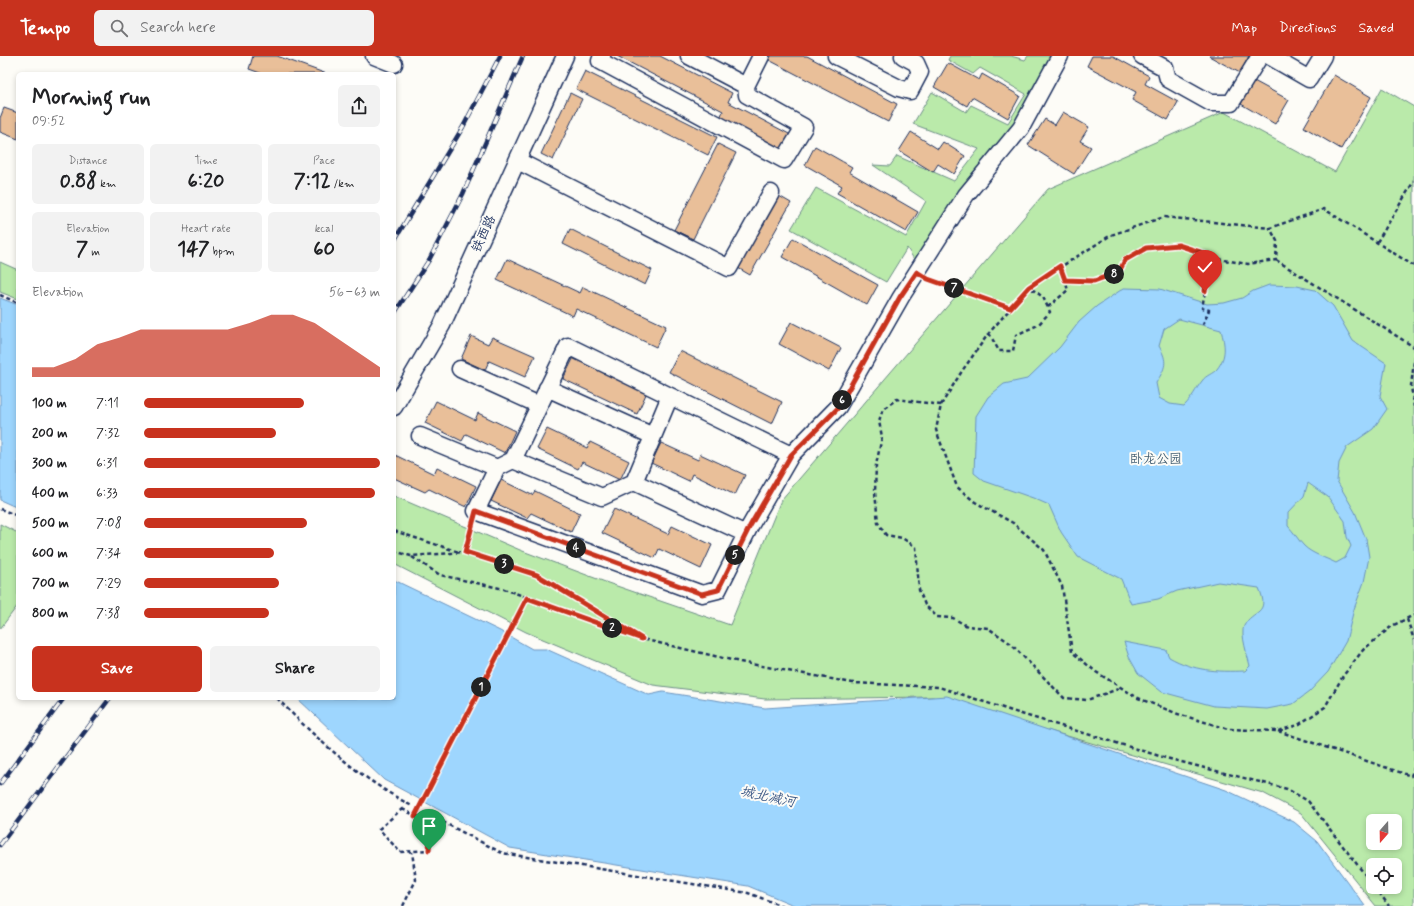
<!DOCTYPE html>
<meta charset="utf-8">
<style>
:root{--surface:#fff;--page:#f2f2f2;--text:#202124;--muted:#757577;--accent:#c8321e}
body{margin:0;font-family:Mynerve,"LXGW WenKai TC",sans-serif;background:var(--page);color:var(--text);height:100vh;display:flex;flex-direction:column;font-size:15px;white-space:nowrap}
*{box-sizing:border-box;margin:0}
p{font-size:13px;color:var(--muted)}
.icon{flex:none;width:22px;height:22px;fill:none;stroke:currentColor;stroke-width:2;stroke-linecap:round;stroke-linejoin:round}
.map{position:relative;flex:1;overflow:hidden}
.side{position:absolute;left:16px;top:16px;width:380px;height:628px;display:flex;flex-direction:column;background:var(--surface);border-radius:6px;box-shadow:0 2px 6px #0003}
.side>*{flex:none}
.needle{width:26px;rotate:200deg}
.controls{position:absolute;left:1366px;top:758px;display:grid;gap:8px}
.controls a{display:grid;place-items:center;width:36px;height:36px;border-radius:6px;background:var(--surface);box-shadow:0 2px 6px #0003;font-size:20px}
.pin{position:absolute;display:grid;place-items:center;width:34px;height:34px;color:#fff;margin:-41px -17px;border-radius:50% 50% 50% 0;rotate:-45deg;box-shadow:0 0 4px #0007}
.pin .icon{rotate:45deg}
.km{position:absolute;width:20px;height:20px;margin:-10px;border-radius:50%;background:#222;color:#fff;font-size:11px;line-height:20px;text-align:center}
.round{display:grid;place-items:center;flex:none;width:42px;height:42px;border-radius:6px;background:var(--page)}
.overview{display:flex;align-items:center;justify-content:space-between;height:68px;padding:0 16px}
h1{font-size:22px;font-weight:700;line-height:30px}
.metrics{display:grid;grid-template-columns:repeat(3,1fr);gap:6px;height:68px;padding:4px 16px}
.metrics div{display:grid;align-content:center;border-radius:6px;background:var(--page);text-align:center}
.metrics b{font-size:20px;font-weight:700}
.metrics small{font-size:11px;font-weight:400}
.metrics p{font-size:11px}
.chart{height:112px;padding:8px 16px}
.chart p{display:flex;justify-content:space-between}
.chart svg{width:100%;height:72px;margin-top:4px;fill:var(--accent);opacity:.7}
.button{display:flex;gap:8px;margin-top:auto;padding:8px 16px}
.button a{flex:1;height:46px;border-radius:6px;background:var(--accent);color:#fff;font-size:16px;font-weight:700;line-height:46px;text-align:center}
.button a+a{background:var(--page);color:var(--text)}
ul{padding:0 16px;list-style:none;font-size:13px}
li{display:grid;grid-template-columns:64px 48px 1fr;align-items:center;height:30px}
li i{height:10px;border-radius:5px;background:var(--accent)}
header{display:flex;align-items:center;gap:24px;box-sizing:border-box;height:56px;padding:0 20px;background:var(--accent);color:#fff}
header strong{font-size:19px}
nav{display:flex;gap:22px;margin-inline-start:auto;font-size:14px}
.search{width:280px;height:36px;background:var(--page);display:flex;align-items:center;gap:10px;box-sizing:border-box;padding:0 14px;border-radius:6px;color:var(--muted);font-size:15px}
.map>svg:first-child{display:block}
</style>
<header>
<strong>Tempo</strong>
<div class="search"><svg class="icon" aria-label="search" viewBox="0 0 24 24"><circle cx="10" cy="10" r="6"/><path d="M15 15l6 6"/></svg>Search here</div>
<nav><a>Map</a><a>Directions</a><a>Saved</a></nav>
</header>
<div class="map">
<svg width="1414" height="850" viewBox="0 0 1414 850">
<rect width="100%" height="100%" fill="#fdfcf7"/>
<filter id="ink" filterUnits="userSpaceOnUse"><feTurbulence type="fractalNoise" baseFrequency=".025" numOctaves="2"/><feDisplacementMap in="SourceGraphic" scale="8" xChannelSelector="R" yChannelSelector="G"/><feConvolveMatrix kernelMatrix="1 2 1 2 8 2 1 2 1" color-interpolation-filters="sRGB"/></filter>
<g filter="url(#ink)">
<path fill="#baeaaa" stroke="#6a8c84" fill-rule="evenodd" d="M950 0H1011L1025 4 1028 0H1061L922 216 907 192 886 226 791 173 816 132 906 181 926 145 873 109 890 110 897 100 954 125 979 93 913 68 932 36 966 56 971 49 1008 67 1026 38 980 12 973 18 948 4Z
M1382 32 1414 51V850H1376L1301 757 1263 737 933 641 765 643 653 629 526 576 394 508V440L520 494 608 527 730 569 781 444 1048 133 1224 56 1335 116ZM1373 765H1395V787H1373ZM1373 809H1395V831H1373Z
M0 206 18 214V243L0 236Z
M0 468 18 477V549L0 573Z"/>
<path fill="#9ed6fe" stroke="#6a93be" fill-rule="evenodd" d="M1269 229 1297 230 1315 234 1333 250 1353 285 1386 307 1380 340 1387 353 1373 373 1347 391 1339 407 1337 425 1355 456 1366 483 1369 501 1364 526 1354 553 1346 585 1328 616 1309 636 1293 648 1267 653 1214 650 1162 636 1138 617 1129 601 1124 586 1166 594 1169 601C1194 615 1216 616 1245 615L1250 610C1248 601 1240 578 1244 570 1252 553 1271 560 1259 532L1218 526 1177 535 1158 543 1131 548 1121 523 1078 501 1061 476 1049 449 1033 442 984 425 974 417 976 360 988 341 1004 328 1027 323 1060 291 1079 266 1097 250 1124 232 1160 233 1207 248 1224 247 1242 242 1253 235ZM1179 263 1221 274C1225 289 1227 300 1217 313 1213 318 1206 319 1202 325 1195 334 1193 341 1184 350L1170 348 1159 342 1156 327C1166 311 1168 306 1159 290L1164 273ZM1308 427 1328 441 1345 465 1347 481 1351 490 1345 502 1336 507C1326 502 1312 498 1304 490 1298 484 1294 476 1288 470V457L1304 440Z
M0 242 18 249V452L0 444Z
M394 524 500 575 532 593H546L649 639 663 636 765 652 947 640 1226 734 1294 766 1317 785 1365 850H796L748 830 510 792 384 724 297 642H394Z"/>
<path fill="#e9bf99" stroke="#1b2f5e" d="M253 0H277L327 18H263L249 13Z
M617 0H660L732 37 728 46 791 79 782 95 720 62 723 55Z
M771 0H807L897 48 888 66 769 4Z
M1092 0H1113L1149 20 1145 28 1178 46 1168 64 1132 44 1136 36 1087 10Z
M1209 0H1249L1240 17Z
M948 7 979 24 982 18 1020 40 1008 62 972 41 967 50 934 31Z
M585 15 717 81 708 99 576 33Z
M1334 19 1371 41 1341 93 1304 71Z
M1254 25 1289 44 1275 68 1241 48Z
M570 37 582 43 553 104 541 98Z
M4 52 18 57V83L0 76V62Z
M1063 56 1089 71 1080 85 1091 91 1074 118 1028 89 1045 63 1055 69Z
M911 76 938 93 943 86 965 100 954 118 938 108 933 116 899 95Z
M718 88 736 97 693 183 674 174Z
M815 90 852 111 849 116 918 156 906 176 837 137 842 130 805 109Z
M779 140 791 147 750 219 738 212Z
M570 173 652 214 645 229 563 188Z
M793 182 878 229 867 249 782 201Z
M507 203 580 237 583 231 666 270 656 291 576 253 573 260 497 224Z
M791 266 841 292 829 315 779 288Z
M471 280 488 288 492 281 535 300 525 321 489 305 485 314 461 303Z
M680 295 782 346 772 368 669 316Z
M574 301 647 336 637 358 563 323Z
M436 345 475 364 478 357 515 375 505 397 466 378 462 385 425 367Z
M547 373 587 392 590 386 629 405 620 424 582 406 578 413 537 393Z
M661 387 698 404 700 398 745 419 735 439 692 418 689 425 651 407Z
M395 399 434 418 437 411 476 430 466 451 429 433 425 436 394 422Z
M501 424 532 439 535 435 580 457 571 476 531 457 527 462 491 445Z
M614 453 668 478 672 470 712 489 701 513 659 493 655 502 602 477Z"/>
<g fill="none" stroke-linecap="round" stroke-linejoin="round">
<defs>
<path id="minor" d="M374 0 394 8
M602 0 600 5 784 104 804 71 747 39 746 30 761 0
M689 0 746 30
M836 0 899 32 910 35 920 16 916 7 903 0
M1142 0 1165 12 1168 23 1211 47H1231L1260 0
M1269 0 1309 23 1323 0
M518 105 729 212 771 137
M460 313 539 349
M547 332 653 380
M394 351 442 269 565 0
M420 380 497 412 513 404 602 441 634 426 746 478
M513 404 568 290 670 340
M497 412 476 455 702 538 718 534 750 470 791 399 838 351 901 241 966 139 1021 72 1060 0
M634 426 670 340 791 399"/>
</defs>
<use href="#minor" stroke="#1b2f5e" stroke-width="19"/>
<path stroke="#1b2f5e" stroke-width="2.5" stroke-dasharray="4 3" stroke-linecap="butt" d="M1377 186 1414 125
M1276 204 1414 291
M1414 210 1324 153 1270 172 1164 161 1111 179 1029 231 989 277 962 315 941 349 936 374 957 431 975 446 1013 467 1044 494 1062 530 1072 596 1096 616 1138 642 1178 658 1228 673 1278 675 1298 669 1325 651 1343 620 1363 594 1392 570 1414 559
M928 223 1010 253
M1065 224 1094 225 1119 216 1125 204 1146 192 1178 189 1201 196 1211 202 1248 208 1276 204 1277 185 1270 172
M0 239 18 247
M1048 251 1068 234 1060 210
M1203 269 1209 254 1202 252 1211 202
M989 277 999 295H1013L1016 279 1038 269 1050 256 1043 241 1029 231
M1414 306 1411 330 1414 351
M941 349 897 343 883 353 879 365 882 381 876 409 875 436 878 467 886 479 902 482 916 491 919 534 925 549 937 561 953 562 967 570 988 572 1010 587 1064 642 1087 644 1121 632
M0 453 18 460
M394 475 459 496
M394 495 411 500 465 496 537 519 642 583 740 606 853 627 939 631 1018 657 1166 702 1287 733 1308 745 1373 829
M465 496 472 467
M412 501 440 519 504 533 635 581
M1407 563 1414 584
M277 642C316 683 361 723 412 750
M1278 675 1411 720 1414 712
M439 712 527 542
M402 753 431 767 429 794 400 796 379 773Z
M424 756 502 797 748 837 782 850
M1375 831 1389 850
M403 850 416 824 412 796"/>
<use href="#minor" stroke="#fdfcf7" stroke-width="16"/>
<defs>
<path id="rail" d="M394 185 463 71 500 0
M394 258 429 204 463 138 523 0
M0 728 64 642
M0 789 110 642"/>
</defs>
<use href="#rail" stroke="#1b2f5e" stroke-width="4.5"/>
<use href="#rail" stroke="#fdfcf7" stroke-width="3" stroke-dasharray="9" stroke-linecap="butt"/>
<path stroke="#1b2f5e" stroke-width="2.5" stroke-dasharray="4 3" stroke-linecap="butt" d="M415 760 439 712"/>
</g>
</g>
<g fill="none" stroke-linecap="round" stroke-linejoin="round" filter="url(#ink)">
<defs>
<path id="route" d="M429 794 431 767 415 760 527 542 642 583 537 519 465 496 476 455 702 538 718 534 750 470 791 399 838 352 900 241 917 216 928 223 1010 252 1029 231 1060 210 1065 224 1094 225 1119 216 1125 204 1146 192 1178 189 1200 196 1211 202 1205 235"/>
</defs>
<use href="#route" stroke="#fff" stroke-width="8"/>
<use href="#route" stroke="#c8321e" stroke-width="5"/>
</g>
<g text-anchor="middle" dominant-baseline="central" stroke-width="4" stroke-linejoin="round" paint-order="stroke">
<g font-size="13" fill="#1b2f5e" stroke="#fdfcf7">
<text transform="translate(484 178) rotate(-65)">铁西路</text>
</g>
<g font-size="13" fill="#435e71" stroke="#fdfcf7">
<text x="1156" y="403">卧龙公园</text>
</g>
<g font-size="14" font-style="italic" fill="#3c5986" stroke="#fdfcf7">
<text transform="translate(768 741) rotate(12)">城北减河</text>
</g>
</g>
</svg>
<div class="controls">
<a><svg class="needle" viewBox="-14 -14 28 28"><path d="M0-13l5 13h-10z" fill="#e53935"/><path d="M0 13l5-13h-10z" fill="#757577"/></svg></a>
<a><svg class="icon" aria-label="locate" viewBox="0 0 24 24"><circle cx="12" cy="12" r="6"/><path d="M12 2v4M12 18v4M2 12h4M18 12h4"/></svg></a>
</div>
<div class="pin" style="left:429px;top:794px;background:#1e9e55"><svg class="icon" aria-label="arrive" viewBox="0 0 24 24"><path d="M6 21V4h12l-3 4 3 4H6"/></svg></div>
<div class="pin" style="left:1205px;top:235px;background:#d93025"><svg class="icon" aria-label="check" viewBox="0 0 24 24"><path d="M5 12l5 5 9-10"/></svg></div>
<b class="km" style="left:481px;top:631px">1</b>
<b class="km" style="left:612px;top:572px">2</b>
<b class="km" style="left:504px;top:508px">3</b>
<b class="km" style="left:576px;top:492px">4</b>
<b class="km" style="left:735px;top:499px">5</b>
<b class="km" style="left:842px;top:344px">6</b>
<b class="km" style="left:954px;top:232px">7</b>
<b class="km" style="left:1114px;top:218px">8</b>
<section class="side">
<div class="overview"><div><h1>Morning run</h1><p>09:52</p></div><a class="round"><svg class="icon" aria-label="share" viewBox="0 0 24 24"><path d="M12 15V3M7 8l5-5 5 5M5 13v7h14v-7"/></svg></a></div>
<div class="metrics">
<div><p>Distance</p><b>0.88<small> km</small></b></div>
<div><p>Time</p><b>6:20</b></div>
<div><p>Pace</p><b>7:12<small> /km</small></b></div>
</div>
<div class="metrics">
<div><p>Elevation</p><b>7<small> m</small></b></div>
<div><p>Heart rate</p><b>147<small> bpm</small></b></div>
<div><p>kcal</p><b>60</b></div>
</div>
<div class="chart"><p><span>Elevation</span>56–63 m</p>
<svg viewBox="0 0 160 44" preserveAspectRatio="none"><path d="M0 44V38L10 38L20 33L30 24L40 20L50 15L60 15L70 15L80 15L90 15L100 11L110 6L120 6L130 11L140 20L150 29L160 38V44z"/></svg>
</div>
<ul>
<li><b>100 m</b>7:11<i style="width:68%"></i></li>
<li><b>200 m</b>7:32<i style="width:56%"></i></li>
<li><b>300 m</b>6:31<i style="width:100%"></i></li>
<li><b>400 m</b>6:33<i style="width:98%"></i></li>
<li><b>500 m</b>7:08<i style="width:69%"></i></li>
<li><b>600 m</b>7:34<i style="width:55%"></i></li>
<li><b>700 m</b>7:29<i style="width:57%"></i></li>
<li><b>800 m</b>7:38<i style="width:53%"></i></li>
</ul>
<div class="button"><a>Save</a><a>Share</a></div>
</section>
</div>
